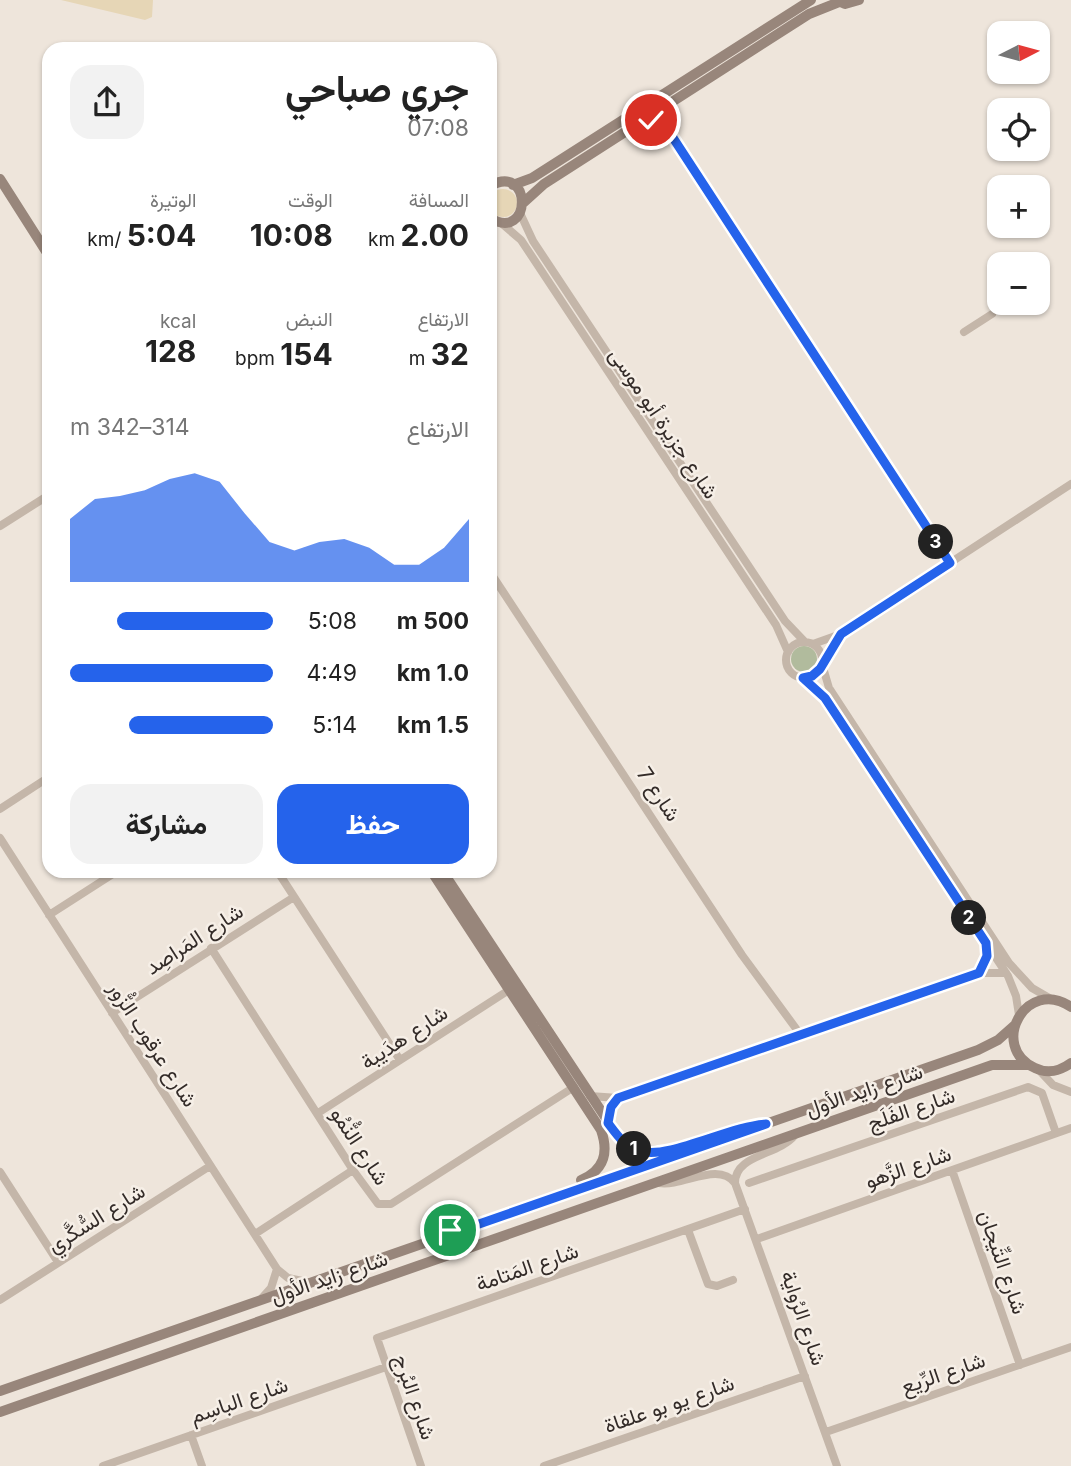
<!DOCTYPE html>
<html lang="ar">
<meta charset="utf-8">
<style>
:root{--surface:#fff;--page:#f2f2f2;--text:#222;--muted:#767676;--accent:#2563eb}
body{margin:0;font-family:Inter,Vazirmatn,sans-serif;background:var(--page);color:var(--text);direction:rtl;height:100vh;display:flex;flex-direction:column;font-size:26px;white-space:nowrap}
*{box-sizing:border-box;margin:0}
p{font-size:23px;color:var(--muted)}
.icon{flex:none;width:38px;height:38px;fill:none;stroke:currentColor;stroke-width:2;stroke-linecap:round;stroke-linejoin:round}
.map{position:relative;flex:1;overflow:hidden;direction:ltr}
.sheet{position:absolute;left:42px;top:42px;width:455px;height:836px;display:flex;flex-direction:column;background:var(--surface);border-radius:21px;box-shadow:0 2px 5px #0004;direction:rtl}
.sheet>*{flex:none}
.needle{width:46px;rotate:84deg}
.controls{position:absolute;left:987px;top:21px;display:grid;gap:14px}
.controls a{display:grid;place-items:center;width:63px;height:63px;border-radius:14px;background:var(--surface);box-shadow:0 2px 5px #0004;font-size:35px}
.pin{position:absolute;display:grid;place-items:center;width:60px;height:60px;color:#fff;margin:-30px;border:4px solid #fff;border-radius:50%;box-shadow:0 2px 7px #0007}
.km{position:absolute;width:35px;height:35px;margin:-18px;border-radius:50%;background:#222;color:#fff;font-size:19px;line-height:35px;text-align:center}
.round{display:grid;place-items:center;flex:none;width:74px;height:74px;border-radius:21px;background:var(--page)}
.summary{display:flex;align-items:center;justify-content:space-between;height:119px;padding:0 28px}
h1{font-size:38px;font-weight:700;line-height:52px}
.figures{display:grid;grid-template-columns:repeat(3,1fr);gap:10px;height:119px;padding:7px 28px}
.figures div{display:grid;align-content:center}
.figures b{font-size:30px;font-weight:700}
.figures small{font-size:19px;font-weight:400}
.figures p{font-size:19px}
.chart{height:196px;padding:14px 28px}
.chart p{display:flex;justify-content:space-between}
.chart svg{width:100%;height:126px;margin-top:7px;fill:var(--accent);opacity:.7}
.cta{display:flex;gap:14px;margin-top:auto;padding:14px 28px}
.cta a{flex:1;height:80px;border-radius:21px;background:var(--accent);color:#fff;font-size:28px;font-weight:700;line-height:80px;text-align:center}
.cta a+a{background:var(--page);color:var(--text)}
ul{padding:0 28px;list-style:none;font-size:23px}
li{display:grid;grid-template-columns:112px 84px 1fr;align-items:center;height:52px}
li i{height:18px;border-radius:9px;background:var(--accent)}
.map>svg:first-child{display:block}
</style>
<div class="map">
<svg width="1071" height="1466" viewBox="0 0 1071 1466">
<rect width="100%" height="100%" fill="#eee5db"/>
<path fill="#b1bb9d" d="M791 659a13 13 0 1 1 26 0a13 13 0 1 1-26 0Z"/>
<path fill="#e6d6b6" d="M61 0H153L152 17 145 20Z
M489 203a14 14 0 1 1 28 0a14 14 0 1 1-28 0Z"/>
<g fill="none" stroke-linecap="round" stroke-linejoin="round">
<path stroke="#c4b6a9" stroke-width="8" d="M667 105 666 127 680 150 950 563
M645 120 666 127
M520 213 533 241 785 621 805 642
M500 222 521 240 776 625 788 652
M964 332 992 314
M0 526 49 495
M490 572 742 955 800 1034
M786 660a18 18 0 1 1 36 0a18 18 0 1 1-36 0Z
M813 644 841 634 1071 484
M822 661 840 635
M822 664 829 688 1009 963 1032 988 1051 999
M803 678 825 698 1008 976 1016 996 1019 1015
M0 809 49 777
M0 838 277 1269 288 1278 307 1282
M278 872 400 1060
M49 915 116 872
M211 948 353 1170 378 1204H391L574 1087
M979 973 985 962 987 946
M112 1013 294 897
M1038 1069 1053 1085 1071 1092
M590 1096 618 1098 979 973H1006
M318 1113 509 990
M608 1123 612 1107 618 1098
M952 1170 1020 1365
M0 1172 58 1262
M659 1183C683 1187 718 1161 735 1183L837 1466
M735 1183C735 1154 778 1156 795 1135
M749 1183 1028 1087 1042 1093 1056 1133
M688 1230 708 1284 717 1286 733 1280
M255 1234 353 1170
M757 1239 1071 1128
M262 1298 271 1288 277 1269
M0 1300 210 1166
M826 1432 1071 1347
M191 1435 202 1466
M103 1466 386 1367
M421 1466 377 1338 745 1209
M544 1466 805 1376"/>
<path stroke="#98867b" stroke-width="10" d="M836 0 845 4 859 0
M0 179 49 256
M513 185 532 178 811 0
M490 186C533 162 532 243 490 218
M523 203 544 184 809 14 839 2
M432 872 601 1130C609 1153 604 1170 581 1180
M443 872 619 1138 640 1151 669 1150
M1071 1007C1026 976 988 1047 1035 1068 1047 1074 1060 1071 1071 1063
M0 1391 978 1050 998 1040 1015 1025
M0 1412 992 1065H1029"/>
</g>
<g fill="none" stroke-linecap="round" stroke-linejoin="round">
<defs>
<path id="route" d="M450 1230 433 1240 766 1124C730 1126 668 1160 640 1151 625 1147 617 1135 608 1123L611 1107 618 1098 979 973 987 956 986 943 825 698 803 678 812 676 820 669 841 634 950 563 666 127 651 120"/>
</defs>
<use href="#route" stroke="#fff" stroke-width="14"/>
<use href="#route" stroke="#2563eb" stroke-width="9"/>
</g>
<g text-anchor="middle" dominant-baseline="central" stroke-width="5" stroke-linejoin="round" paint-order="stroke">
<g font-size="21" fill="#332b28" stroke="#f6efe7">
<text transform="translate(664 423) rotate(56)">شارع جزيرة أبو موسى</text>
<text transform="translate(659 794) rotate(56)">شارع 7</text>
<text transform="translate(194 939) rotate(-33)">شارع المَراصِد</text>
<text transform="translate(404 1037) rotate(-33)">شارع هدَيبة</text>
<text transform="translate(153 1044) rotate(57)">شارع عرقوب الزُّور</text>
<text transform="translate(864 1090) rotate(-19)">شارع زايد الأول</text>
<text transform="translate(911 1109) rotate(-19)">شارع الفَلَج</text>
<text transform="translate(360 1146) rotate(57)">شارع النُّمُو</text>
<text transform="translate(908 1167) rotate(-19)">شارع الزَّهو</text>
<text transform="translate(96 1218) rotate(-32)">شارع السُّكَّري</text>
<text transform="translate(1003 1262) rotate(71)">شارع التِّيجان</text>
<text transform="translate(527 1267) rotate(-19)">شارع المَتامة</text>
<text transform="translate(329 1277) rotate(-19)">شارع زايد الأول</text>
<text transform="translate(804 1318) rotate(71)">شارع الرُواية</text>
<text transform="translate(943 1373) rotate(-19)">شارع الرِّيع</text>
<text transform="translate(415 1397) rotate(71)">شارع البُرج</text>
<text transform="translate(239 1400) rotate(-19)">شارع الباسِم</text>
<text transform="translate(669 1404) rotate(-19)">شارع يو بو علقاة</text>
</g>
</g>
</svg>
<div class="controls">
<a><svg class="needle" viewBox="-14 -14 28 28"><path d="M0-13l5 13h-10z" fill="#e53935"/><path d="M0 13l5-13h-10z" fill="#767676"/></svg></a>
<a><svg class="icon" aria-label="locate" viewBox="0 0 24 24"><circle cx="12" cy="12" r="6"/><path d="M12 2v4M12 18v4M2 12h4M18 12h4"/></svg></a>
<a>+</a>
<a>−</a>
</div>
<div class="pin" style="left:450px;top:1230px;background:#1e9e55"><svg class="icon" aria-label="arrive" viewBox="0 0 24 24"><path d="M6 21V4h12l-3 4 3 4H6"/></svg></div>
<div class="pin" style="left:651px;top:120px;background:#d93025"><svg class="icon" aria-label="check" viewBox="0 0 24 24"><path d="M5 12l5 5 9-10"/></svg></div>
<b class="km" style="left:634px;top:1149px">1</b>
<b class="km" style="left:969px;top:918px">2</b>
<b class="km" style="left:936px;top:542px">3</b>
<section class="sheet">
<div class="summary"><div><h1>جري صباحي</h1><p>07:08</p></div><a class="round"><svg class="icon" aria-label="share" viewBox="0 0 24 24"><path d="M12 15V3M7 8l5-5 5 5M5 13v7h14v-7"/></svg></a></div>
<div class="figures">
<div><p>المسافة</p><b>2.00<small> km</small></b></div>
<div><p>الوقت</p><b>10:08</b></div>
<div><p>الوتيرة</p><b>5:04<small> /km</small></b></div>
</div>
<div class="figures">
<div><p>الارتفاع</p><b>32<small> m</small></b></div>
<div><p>النبض</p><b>154<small> bpm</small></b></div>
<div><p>kcal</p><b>128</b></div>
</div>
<div class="chart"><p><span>الارتفاع</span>314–342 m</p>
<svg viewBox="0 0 160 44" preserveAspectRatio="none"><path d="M0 44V22L10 15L20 14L30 12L40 8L50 6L60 9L70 20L80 30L90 33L100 30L110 29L120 32L130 38L140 38L150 32L160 22V44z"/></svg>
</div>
<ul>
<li><b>500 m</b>5:08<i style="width:77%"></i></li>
<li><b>1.0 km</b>4:49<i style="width:100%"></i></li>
<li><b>1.5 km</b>5:14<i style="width:71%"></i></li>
</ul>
<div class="cta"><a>حفظ</a><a>مشاركة</a></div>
</section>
</div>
